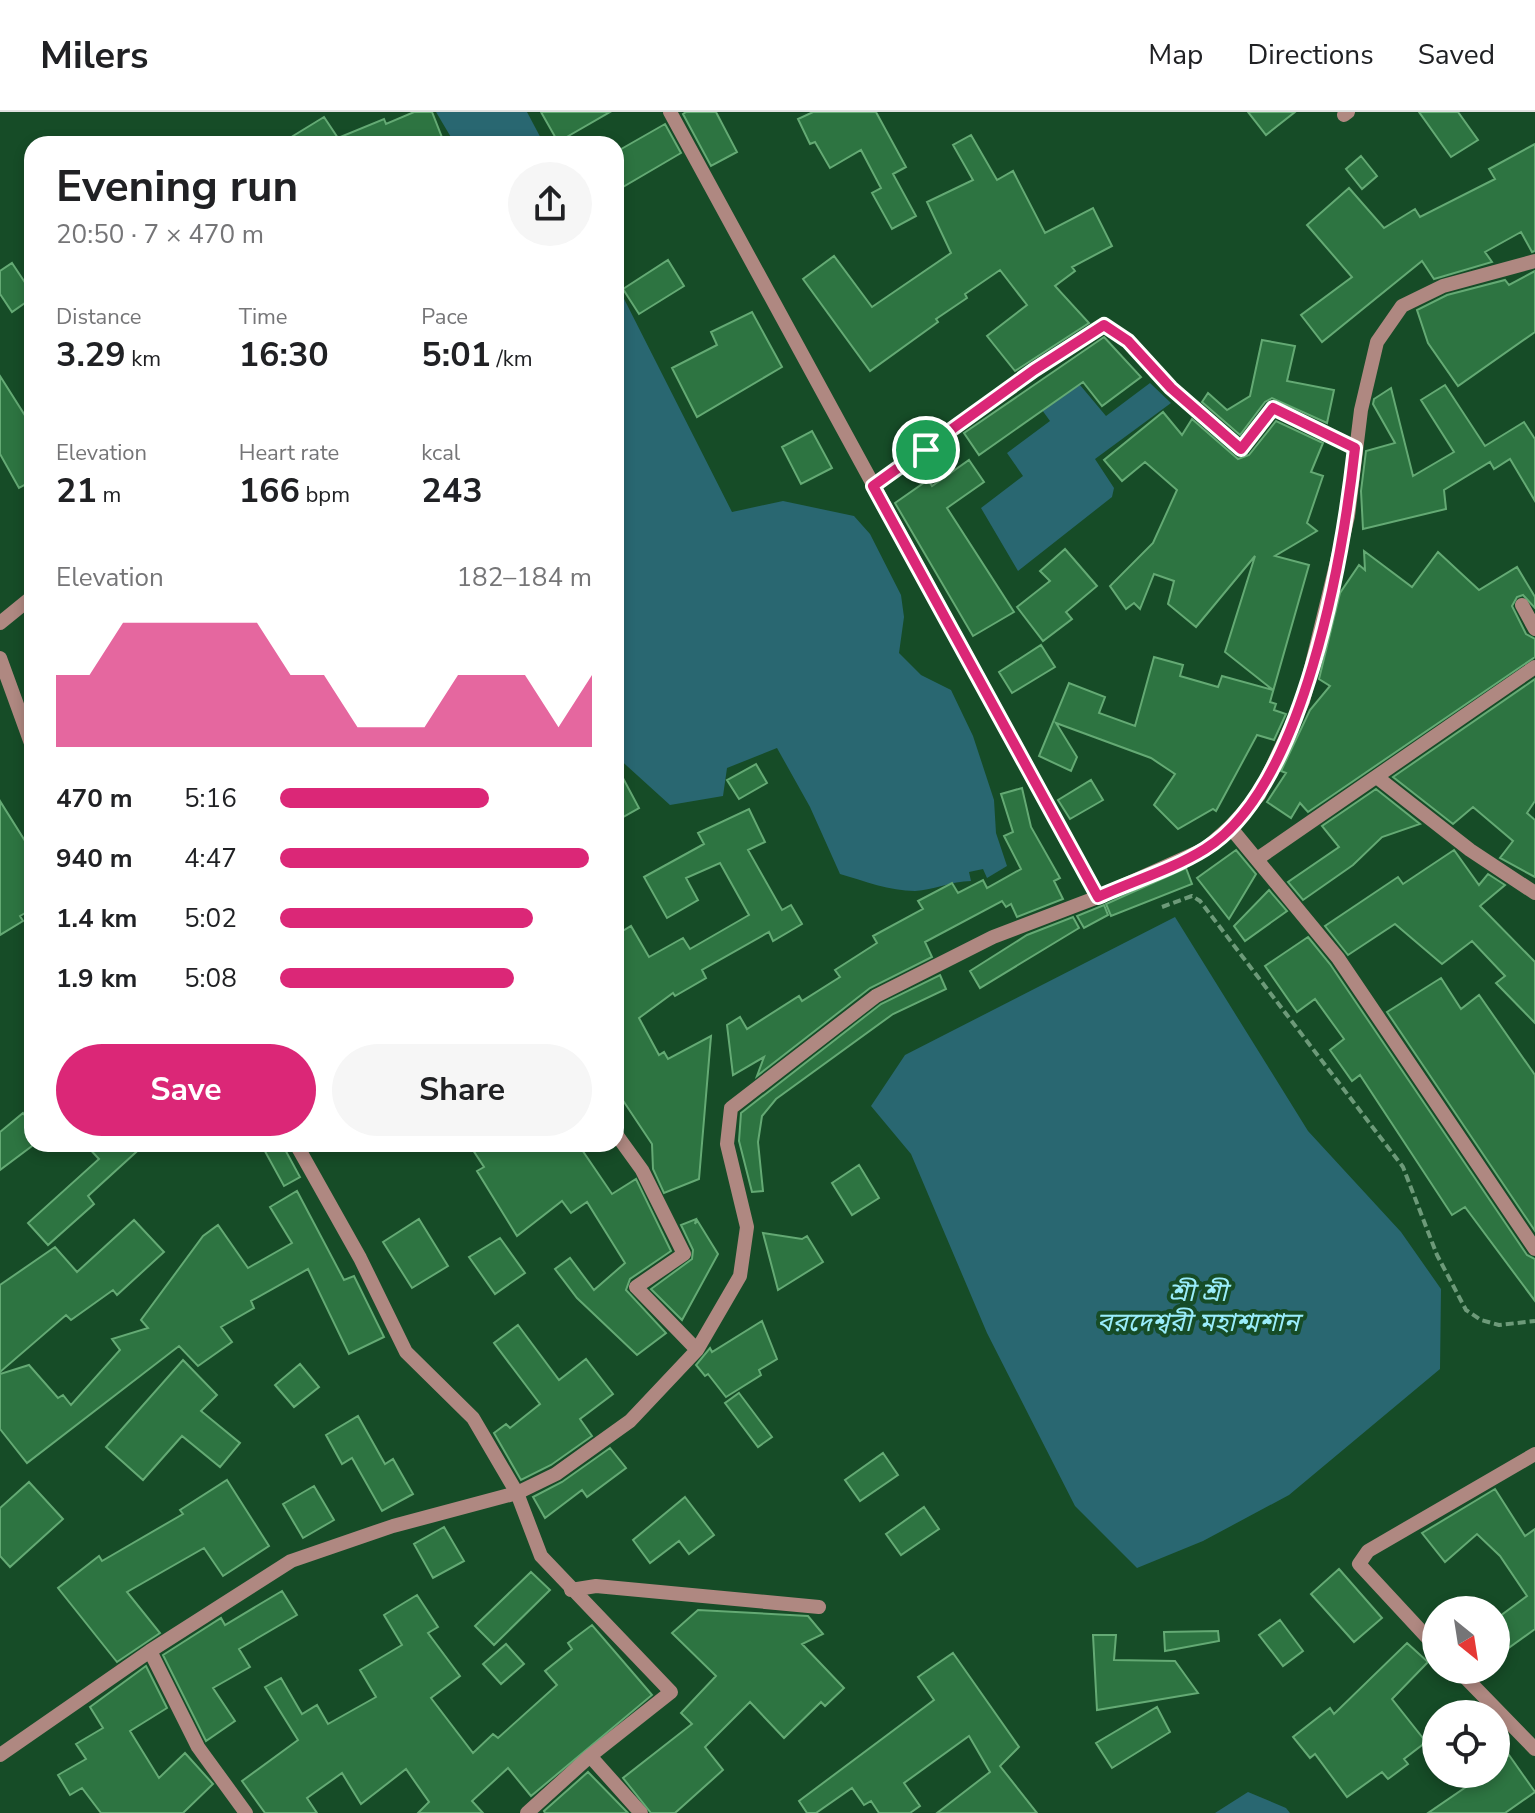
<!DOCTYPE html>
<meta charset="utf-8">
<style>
:root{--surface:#fff;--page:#f6f6f6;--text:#202124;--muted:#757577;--line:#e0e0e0;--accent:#db2777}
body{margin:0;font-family:"Nunito Sans","Noto Sans Bengali",sans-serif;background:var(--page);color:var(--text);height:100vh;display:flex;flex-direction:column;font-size:30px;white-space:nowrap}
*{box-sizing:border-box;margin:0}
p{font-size:26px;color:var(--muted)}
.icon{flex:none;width:44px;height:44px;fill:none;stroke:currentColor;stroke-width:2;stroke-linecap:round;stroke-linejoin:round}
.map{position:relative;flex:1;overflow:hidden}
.side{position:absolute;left:24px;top:24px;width:600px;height:1016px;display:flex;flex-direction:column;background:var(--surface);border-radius:24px;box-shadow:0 4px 12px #0003}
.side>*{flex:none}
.needle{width:52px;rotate:150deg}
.buttons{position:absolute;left:1422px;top:1484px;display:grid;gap:16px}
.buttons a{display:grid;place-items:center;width:88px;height:88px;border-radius:50%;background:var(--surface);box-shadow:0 4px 12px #0003;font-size:40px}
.pin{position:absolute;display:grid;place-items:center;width:68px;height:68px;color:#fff;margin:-34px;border:4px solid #fff;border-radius:50%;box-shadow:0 2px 8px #0007}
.round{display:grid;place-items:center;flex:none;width:84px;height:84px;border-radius:42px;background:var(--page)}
.summary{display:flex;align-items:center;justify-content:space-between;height:136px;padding:0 32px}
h1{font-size:44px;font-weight:700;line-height:60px}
.figures{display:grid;grid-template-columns:repeat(3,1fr);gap:12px;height:136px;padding:8px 32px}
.figures div{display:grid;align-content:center}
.figures b{font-size:34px;font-weight:700}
.figures small{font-size:22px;font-weight:400}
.figures p{font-size:22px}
.chart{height:224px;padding:16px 32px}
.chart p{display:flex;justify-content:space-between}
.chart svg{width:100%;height:144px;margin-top:8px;fill:var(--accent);opacity:.7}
.action{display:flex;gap:16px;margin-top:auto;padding:16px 32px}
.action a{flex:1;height:92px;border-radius:48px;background:var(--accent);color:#fff;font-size:32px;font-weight:700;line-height:92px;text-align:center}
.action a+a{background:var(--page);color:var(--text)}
ul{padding:0 32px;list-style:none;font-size:26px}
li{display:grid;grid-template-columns:128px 96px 1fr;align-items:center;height:60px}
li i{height:20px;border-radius:10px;background:var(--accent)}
header{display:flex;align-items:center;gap:48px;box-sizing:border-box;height:112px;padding:0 40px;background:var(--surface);border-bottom:2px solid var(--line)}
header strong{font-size:38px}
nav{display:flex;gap:44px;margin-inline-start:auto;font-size:28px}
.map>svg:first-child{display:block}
</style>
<header>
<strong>Milers</strong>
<nav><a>Map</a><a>Directions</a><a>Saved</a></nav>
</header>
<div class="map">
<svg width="1535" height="1701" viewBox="0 0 1535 1701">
<rect width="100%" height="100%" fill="#164c27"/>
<path fill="#296771" d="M436 0H527L544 32H455Z
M616 171 732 400 783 389 854 404 870 422 901 483 904 505 899 541 921 563 951 578 973 624 994 688 996 721 1007 754 987 766 983 757 969 760 971 769C951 769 934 778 915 779 890 779 864 769 840 762L810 695 777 636 727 656 723 684 670 693 616 644Z
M1100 230 1122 243 1080 273 1106 304 1150 271 1171 291 1095 347 1114 376 1112 385 1018 459 981 396 1023 364 1007 341 1050 309 1029 280Z
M1175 805 1308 1019 1401 1120 1441 1177 1440 1257 1289 1383 1203 1429 1137 1456 1075 1394 987 1221 911 1042 871 994 905 943Z
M1248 1680 1286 1696 1290 1701H1215Z"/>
<path fill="#2d7441" stroke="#64aa74" stroke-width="2" d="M414 0H432L443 28 434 32H280L324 5 338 26 384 7 386 12Z
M541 0H610L558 30Z
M686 0H716L737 40 711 54 683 2Z
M813 0H876L906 55 893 62 916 104 892 117 872 81 881 76 861 38 830 56 815 30 810 32 798 7Z
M1248 0H1295L1266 23Z
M1419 0H1458L1478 28 1451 45Z
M665 12 681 41 616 79V40Z
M971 23 997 68 1013 59 1045 121 1093 96 1112 134 1072 155 1075 159 1055 174 1089 211 1015 259 987 224 1027 193 1000 158 965 182 967 186 936 207 938 210 870 259 803 167 834 144 872 195 951 141 927 90 973 68 953 33Z
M1535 32V139L1532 140 1521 120 1485 140 1492 150 1434 167 1422 149 1322 230 1301 203 1352 165 1307 113 1349 76 1384 116 1415 97 1420 105 1495 67 1489 57Z
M1361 44 1377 64 1362 77 1346 57Z
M668 148 684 174 639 202 623 177Z
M12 151 32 181V186L12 200 0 182V159Z
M1535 159V220L1458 274 1428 231 1417 198 1447 183 1505 168 1509 173Z
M752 200 782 255 697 305 672 256 717 233 711 220Z
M1104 225 1141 265 1102 294 1083 270 979 343 964 321Z
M1262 228 1295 234 1287 269 1334 278 1327 311 1272 286 1265 290 1240 323 1202 290 1208 281 1227 298 1250 284Z
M0 264 26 305 32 301V369L19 376 0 342Z
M1445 273 1485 334 1524 310 1535 327V389L1510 347 1494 357 1490 350 1444 378 1446 397 1363 417 1361 379 1366 339 1395 331 1373 292 1374 287 1391 276 1413 364 1454 340 1421 288Z
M1163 300 1182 323 1192 307 1238 347 1249 343 1276 309 1323 331 1311 360 1323 364 1307 411 1317 419 1275 444 1309 453 1270 590 1276 592 1274 598 1286 602 1274 628 1257 623 1216 699 1213 697 1178 717 1154 693 1175 662 1151 646 1056 611 1077 645 1071 659 1039 644 1069 571 1105 585 1099 601 1135 614 1154 545 1183 553 1180 564 1218 575 1222 564 1273 578 1225 540 1255 444 1196 515 1168 492 1174 469 1154 462 1140 497 1134 491 1126 497 1110 474 1153 431 1177 378 1145 350 1122 369 1104 348Z
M812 319 832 356 801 372 782 335Z
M969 348 984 370 947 396 1014 500 973 524 895 391 928 368 932 374Z
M1065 437 1097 474 1066 500 1072 507 1043 529 1017 495 1050 469 1040 459Z
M1364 439 1412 475 1438 440 1479 478 1517 455 1535 485V496L1523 483 1517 485 1512 494 1526 522 1535 527V545L1308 700 1300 691 1291 706 1267 690 1286 661 1281 659 1310 598 1330 574 1319 567 1340 481 1359 453 1365 458Z
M1041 533 1055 555 1012 581 999 560Z
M1535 567V689L1527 701 1535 708V765L1500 746 1513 729 1473 695 1453 712 1393 665Z
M756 652 767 671 739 687 727 668Z
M616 653 639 696 616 709Z
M1091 668 1103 688 1070 707 1058 688Z
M1022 676 1031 715 1060 766 1054 769 1063 787 1017 805 1011 792 1006 795 1002 789 925 830 932 845 870 876 757 964 764 945 733 963 727 913 740 905 747 917 799 884 802 889 840 865 835 858 877 831 873 824 923 797 918 789 952 771 958 781 983 768 987 776 1021 757 1004 724 1013 720 1001 682Z
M1376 677 1420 712 1382 725 1353 753 1303 788 1288 770 1339 735 1322 714Z
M0 689 32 740V797L20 804 23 809 0 823Z
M749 697 765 730 748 738 782 798 791 793 802 812 773 829 769 820 702 858 706 866 675 884 673 881 639 906 659 943 664 940 668 947 711 924 699 1067 664 1081 653 1057 652 1032 616 978V823L631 814 649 845 683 826 690 837 749 803 720 751 686 766 698 788 667 806 644 765 704 732 698 721Z
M1236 738 1256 762 1229 807 1197 766Z
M1454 738 1479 773 1488 762 1505 773 1480 794 1535 850V911L1496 871 1505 864 1472 829 1442 852 1395 812 1348 843 1325 814 1398 765 1403 772Z
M1186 756 1192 772 1111 804 1106 792Z
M1269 778 1287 799 1245 829 1234 814Z
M1104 793 1108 803 1084 816 1077 804Z
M1073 805 1079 816 980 876 970 859 1027 823Z
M1308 825 1330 852 1527 1143 1535 1147V1189L1465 1095 1452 1103 1360 963 1352 969 1330 938 1344 927 1315 887 1297 900 1265 854Z
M940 863 946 877 893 902 776 987 762 1004 758 1030 763 1079 752 1080 739 1029 741 1001 881 892Z
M1441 866 1461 897 1479 883 1535 963V1119L1387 900Z
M23 1001 32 1013V1034L0 1058V1020Z
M85 1032H145L88 1084 94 1092 48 1133 28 1111 99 1047Z
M261 1032H282L300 1065 284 1074Z
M469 1032H578L612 1082 636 1067 671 1139 630 1167 626 1178 666 1221 637 1243 577 1186 555 1157 570 1146 594 1178 625 1151 587 1090 571 1101 562 1089 517 1124 477 1059 484 1055Z
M859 1053 879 1086 852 1103 832 1071Z
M297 1079 344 1168 354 1164 384 1225 349 1242 308 1157 251 1189 254 1196 221 1215 232 1230 198 1254 179 1234 27 1351 0 1317V1262L29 1253 58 1286 63 1283 71 1293 120 1238 112 1227 148 1216 141 1208 203 1124 218 1113 248 1156 292 1131 270 1095Z
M419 1107 448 1154 412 1176 383 1130Z
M696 1107 695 1112 697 1108 718 1142 682 1208 651 1177 692 1147 693 1138 681 1113Z
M134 1108 164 1140 117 1183 113 1178 71 1208 66 1203 0 1260V1173L55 1135 77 1160Z
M763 1121 802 1127 807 1124 823 1150 778 1178Z
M500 1126 525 1161 495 1182 469 1145Z
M762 1209 777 1247 759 1258 761 1263 726 1285 708 1262 705 1264 696 1253 710 1236 712 1240Z
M518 1213 559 1268 586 1247 613 1282 580 1307 592 1324 551 1353 521 1368 494 1321 506 1312 510 1316 540 1292 494 1231Z
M183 1248 217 1283 201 1299 240 1331 220 1355 182 1324 143 1368 106 1335Z
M300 1252 319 1275 294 1295 275 1273Z
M739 1281 772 1325 758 1335 725 1291Z
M358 1304 385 1352 393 1347 413 1382 382 1399 352 1346 342 1352 326 1323Z
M610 1336 626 1356 587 1385 582 1378 545 1406 533 1385 562 1370Z
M883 1341 898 1363 860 1389 845 1368Z
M227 1368 269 1434 223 1464 204 1436 127 1480 160 1521 117 1550 58 1476 99 1444 102 1449 183 1402 180 1398Z
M29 1370 63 1407 10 1455 0 1444V1396Z
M314 1374 334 1408 303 1426 283 1392Z
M1495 1377 1525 1424 1535 1417V1517L1496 1545V1507L1527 1484 1500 1444 1477 1422 1445 1450 1422 1421Z
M685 1385 714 1423 689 1442 679 1429 650 1451 633 1428Z
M924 1395 939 1417 901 1443 886 1422Z
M444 1415 464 1449 433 1466 414 1432Z
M1339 1457 1382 1506 1354 1530 1311 1482Z
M531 1460 550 1478 494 1533 475 1514Z
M282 1479 297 1503 239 1537 250 1555 213 1576 235 1609 206 1629 163 1543 221 1506 225 1513Z
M417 1483 438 1515 428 1521 460 1564 431 1586 473 1641 493 1622 498 1626 557 1573 545 1559 572 1537 568 1531 592 1513 652 1583 531 1684 508 1656 472 1689 483 1701H418L429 1690 406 1657 361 1692 342 1661 307 1686 317 1701H265L242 1669 298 1628 265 1575 281 1566 302 1602 317 1593 328 1612 376 1585 360 1558 402 1533 384 1503Z
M698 1498 808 1504 823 1522 802 1532 844 1576 825 1594 821 1590 784 1626 750 1590 705 1635 723 1658 675 1701H651L623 1666 692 1612 681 1601 716 1564 672 1521Z
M1280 1508 1303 1539 1283 1554 1259 1523Z
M1218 1519 1219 1529 1165 1539 1164 1520Z
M1093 1523H1116L1114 1548 1175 1549 1198 1581 1097 1598Z
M1407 1531 1428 1550 1392 1587 1426 1630 1404 1647 1408 1652 1388 1667 1382 1660 1347 1685 1315 1642 1310 1646 1293 1625 1330 1596 1334 1602Z
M506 1532 524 1552 501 1572 483 1552Z
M953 1541 1019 1635 1000 1654 1037 1701H937L990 1660 969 1624 904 1671 920 1694 910 1701H879L871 1689 864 1693 852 1676 816 1701H807L799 1689 934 1588 918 1565Z
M146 1554 167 1596 130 1619 159 1666 185 1641 213 1672 183 1701H101L82 1676 70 1683 58 1663 86 1647 76 1632 103 1616 90 1595Z
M1157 1595 1170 1620 1112 1656 1096 1631Z
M1509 1643 1535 1680 1505 1701H1428L1485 1662H1496V1653Z
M588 1660 628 1701H545L544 1699Z"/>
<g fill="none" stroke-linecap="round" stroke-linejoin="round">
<path stroke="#6d9a79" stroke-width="4" stroke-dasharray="8 4" stroke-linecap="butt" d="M1162 795 1192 784 1200 789 1403 1055 1437 1143 1466 1198 1481 1208 1499 1213 1535 1209"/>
<path stroke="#af8881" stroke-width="14" d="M670 0 1098 785
M1344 3 1348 0
M873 374 1034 258 1104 213 1128 229 1171 276 1241 337 1273 296 1355 336
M1522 493 1535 517
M0 511 32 485
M0 546 32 634
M1378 666 1470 738 1535 781
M1230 715 1338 846 1535 1137
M1257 747 1535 555
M616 1022 642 1058 684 1142 636 1175 697 1238
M296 1032 360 1146 406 1240 473 1306 517 1381 541 1444 671 1580 590 1644 527 1701
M571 1478 596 1474 819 1495
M1436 1535 1359 1452 1368 1439 1535 1342
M150 1539 198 1635 246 1701
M1458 1558 1535 1637
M0 1643 150 1539 291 1449 393 1414 517 1381 556 1362 630 1309 697 1238 740 1164 747 1115 727 1032 731 996 876 884 993 825 1098 785 1205 737 1230 715 1259 683 1303 589 1348 404 1361 298 1377 230 1402 194 1443 174 1535 149
M590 1644 641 1701"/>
</g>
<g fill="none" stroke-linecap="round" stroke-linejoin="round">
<defs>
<path id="route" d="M1104 213 1128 229 1171 276 1241 337 1273 296 1355 336C1343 444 1304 676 1205 737 1173 757 1133 769 1098 785L873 374 1034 258Z"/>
</defs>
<use href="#route" stroke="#fff" stroke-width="16"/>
<use href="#route" stroke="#db2777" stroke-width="10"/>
</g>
<g text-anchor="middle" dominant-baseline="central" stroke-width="8" stroke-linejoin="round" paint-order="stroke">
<g font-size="26" font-style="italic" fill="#9aedfb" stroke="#164c27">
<text x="1198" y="1180">শ্রী শ্রী<tspan x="1198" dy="30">বরদেশ্বরী মহাশ্মশান</tspan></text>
</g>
</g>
</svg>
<div class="buttons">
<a><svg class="needle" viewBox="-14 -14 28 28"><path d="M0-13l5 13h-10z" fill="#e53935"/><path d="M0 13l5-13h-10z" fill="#757577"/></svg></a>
<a><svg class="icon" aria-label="locate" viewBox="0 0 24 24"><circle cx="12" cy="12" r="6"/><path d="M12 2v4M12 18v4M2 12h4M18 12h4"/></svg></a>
</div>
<div class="pin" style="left:926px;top:338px;background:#1e9e55"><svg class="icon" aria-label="arrive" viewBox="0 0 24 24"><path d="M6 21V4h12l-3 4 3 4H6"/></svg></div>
<section class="side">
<div class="summary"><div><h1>Evening run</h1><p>20:50 · 7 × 470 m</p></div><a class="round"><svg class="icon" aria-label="share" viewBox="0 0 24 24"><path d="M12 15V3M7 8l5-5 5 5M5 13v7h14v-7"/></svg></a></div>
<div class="figures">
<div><p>Distance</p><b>3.29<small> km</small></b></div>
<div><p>Time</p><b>16:30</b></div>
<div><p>Pace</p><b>5:01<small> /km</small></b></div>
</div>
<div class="figures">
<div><p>Elevation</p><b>21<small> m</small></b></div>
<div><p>Heart rate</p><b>166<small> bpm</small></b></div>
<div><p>kcal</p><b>243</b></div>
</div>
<div class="chart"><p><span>Elevation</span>182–184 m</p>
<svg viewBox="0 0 160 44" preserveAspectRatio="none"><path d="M0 44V22L10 22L20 6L30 6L40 6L50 6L60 6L70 22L80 22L90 38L100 38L110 38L120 22L130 22L140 22L150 38L160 22V44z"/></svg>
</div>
<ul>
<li><b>470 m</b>5:16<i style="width:67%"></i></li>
<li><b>940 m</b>4:47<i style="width:99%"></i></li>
<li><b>1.4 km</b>5:02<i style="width:81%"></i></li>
<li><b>1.9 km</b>5:08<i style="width:75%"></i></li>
</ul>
<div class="action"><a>Save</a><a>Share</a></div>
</section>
</div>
